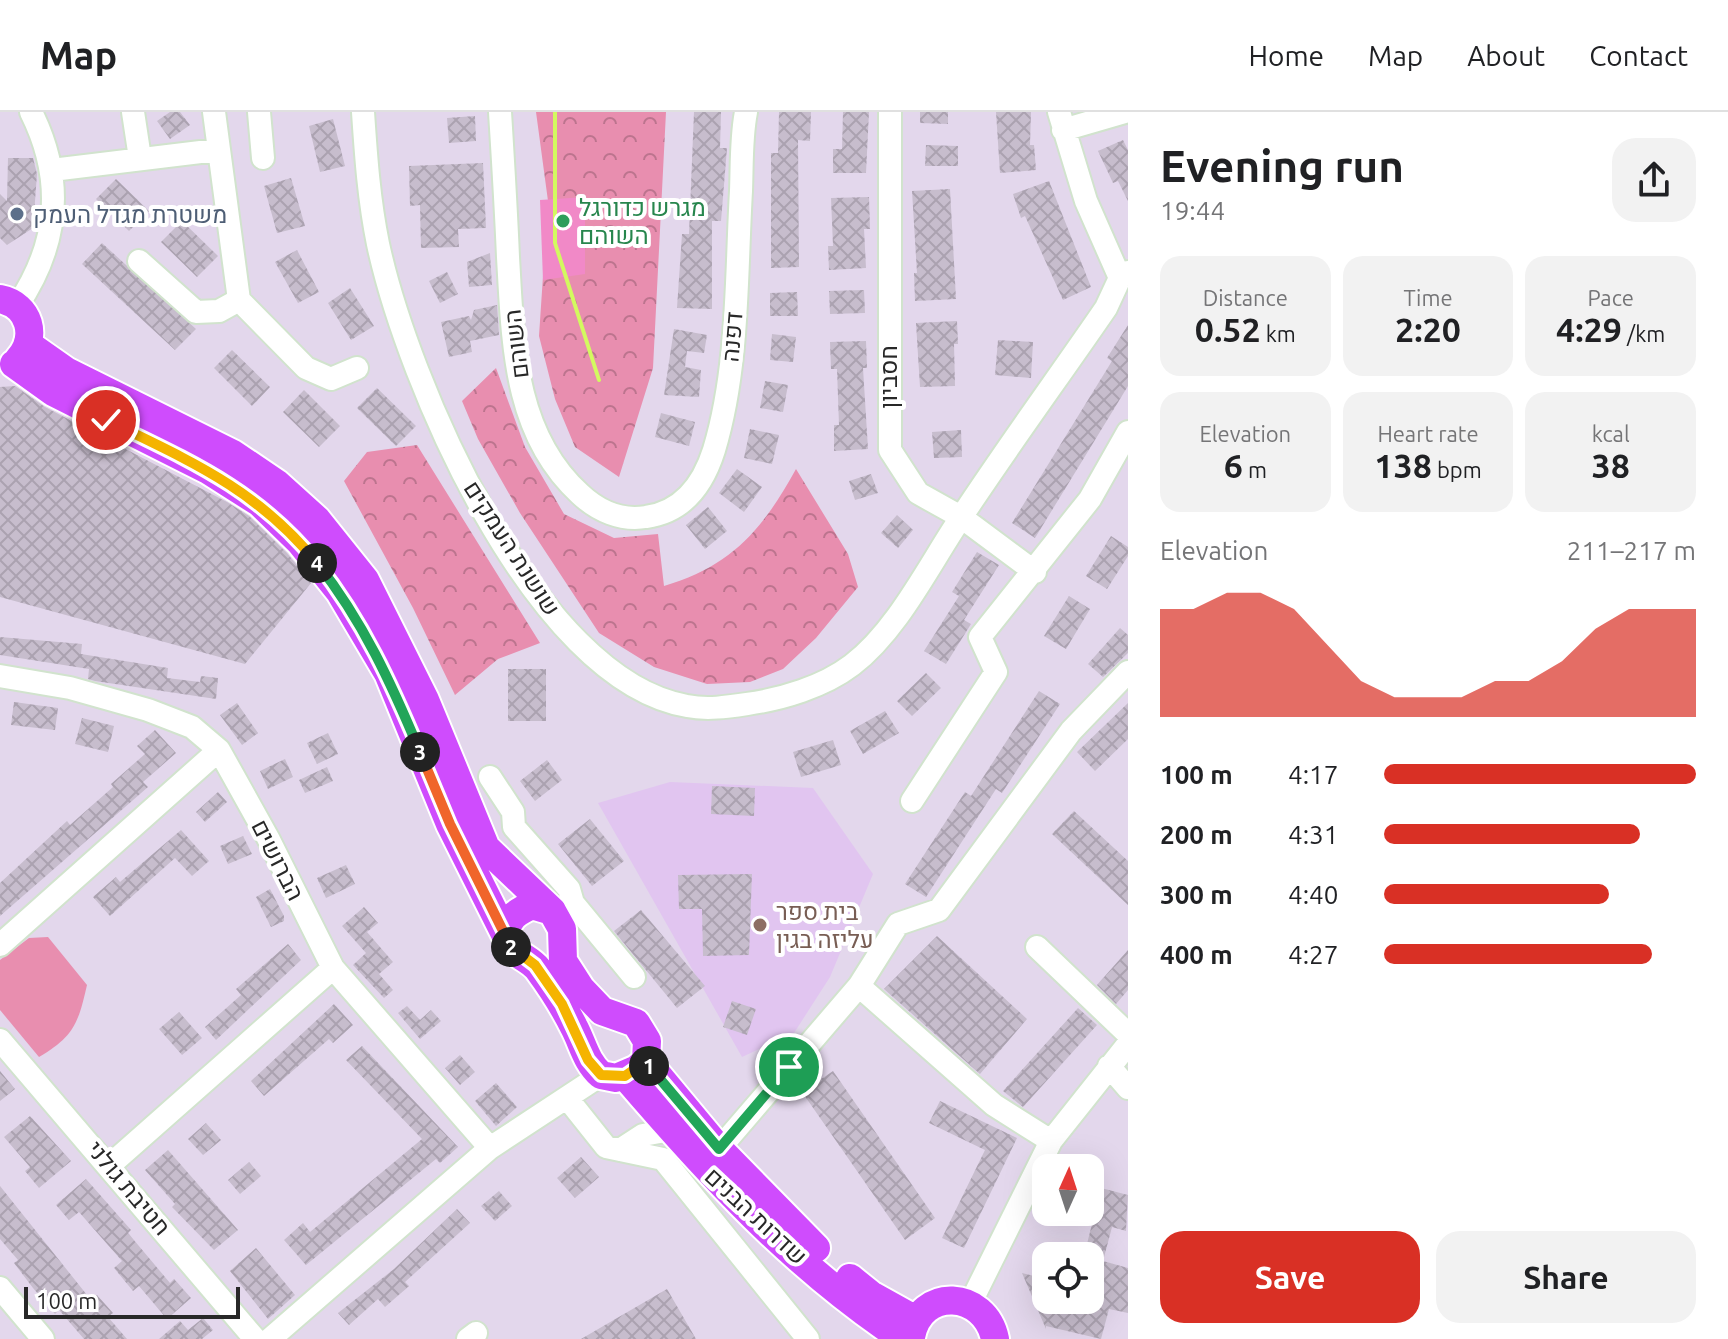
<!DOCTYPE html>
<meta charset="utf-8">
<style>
:root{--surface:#fff;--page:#f2f2f2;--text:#202124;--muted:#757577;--line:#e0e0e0;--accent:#d93025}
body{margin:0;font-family:Ubuntu,Heebo,sans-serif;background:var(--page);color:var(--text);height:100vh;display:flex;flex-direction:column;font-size:30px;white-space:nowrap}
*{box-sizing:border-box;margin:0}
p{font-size:26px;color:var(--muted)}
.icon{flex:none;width:44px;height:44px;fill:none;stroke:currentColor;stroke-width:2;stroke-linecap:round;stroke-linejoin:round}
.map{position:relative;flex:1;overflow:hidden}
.panel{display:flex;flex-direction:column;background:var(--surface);width:600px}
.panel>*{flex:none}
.needle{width:52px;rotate:3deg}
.tools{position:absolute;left:1032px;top:1042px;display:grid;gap:16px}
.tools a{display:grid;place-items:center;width:72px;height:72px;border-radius:16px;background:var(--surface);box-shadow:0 8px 32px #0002;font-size:40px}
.scale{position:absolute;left:24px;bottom:20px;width:216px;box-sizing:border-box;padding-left:8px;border:4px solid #282828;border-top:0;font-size:22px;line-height:28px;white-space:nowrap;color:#282828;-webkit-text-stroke:6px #fff;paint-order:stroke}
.pin{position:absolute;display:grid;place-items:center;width:68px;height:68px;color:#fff;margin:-34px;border:4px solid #fff;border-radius:50%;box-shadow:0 2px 8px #0007}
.km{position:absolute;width:40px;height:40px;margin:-20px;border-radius:50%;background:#222;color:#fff;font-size:22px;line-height:40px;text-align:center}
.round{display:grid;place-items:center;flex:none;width:84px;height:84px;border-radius:24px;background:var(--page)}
.overview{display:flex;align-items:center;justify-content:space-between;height:136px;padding:0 32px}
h1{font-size:44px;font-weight:700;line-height:60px}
.stats{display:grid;grid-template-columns:repeat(3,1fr);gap:12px;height:136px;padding:8px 32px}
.stats div{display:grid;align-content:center;border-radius:20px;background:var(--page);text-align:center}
.stats b{font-size:34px;font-weight:700}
.stats small{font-size:22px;font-weight:400}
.stats p{font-size:22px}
.chart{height:224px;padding:16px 32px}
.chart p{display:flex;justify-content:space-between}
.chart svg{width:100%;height:144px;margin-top:8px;fill:var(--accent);opacity:.7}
.primary-button{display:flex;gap:16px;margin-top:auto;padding:16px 32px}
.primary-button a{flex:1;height:92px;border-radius:24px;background:var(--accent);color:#fff;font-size:32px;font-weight:700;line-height:92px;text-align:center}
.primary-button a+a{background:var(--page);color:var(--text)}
ul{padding:0 32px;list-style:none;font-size:26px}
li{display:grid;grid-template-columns:128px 96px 1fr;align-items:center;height:60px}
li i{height:20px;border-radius:10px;background:var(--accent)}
header{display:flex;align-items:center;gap:48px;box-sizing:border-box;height:112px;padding:0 40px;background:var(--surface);border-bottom:2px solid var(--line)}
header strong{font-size:38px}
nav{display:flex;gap:44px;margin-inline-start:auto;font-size:28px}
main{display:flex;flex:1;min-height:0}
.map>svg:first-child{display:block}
</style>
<header>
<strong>Map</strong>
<nav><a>Home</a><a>Map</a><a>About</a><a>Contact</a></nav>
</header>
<main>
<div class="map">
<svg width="1128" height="1227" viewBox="0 0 1128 1227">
<defs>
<pattern id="forest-crowns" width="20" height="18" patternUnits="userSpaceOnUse" patternTransform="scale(2)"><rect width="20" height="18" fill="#e88eaf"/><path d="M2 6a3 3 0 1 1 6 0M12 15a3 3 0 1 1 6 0" fill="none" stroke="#bc748e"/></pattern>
<pattern id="building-cross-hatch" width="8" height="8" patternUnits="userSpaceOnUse" patternTransform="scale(2)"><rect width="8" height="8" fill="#c7bdcd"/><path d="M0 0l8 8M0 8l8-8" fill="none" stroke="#aba2b0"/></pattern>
</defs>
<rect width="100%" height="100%" fill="#e3d7ec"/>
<path fill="#e1c5f0" d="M670 670 813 676 873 762 830 865 794 921 742 945 598 691Z"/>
<path fill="#e88eaf" d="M48 825 87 873C78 912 74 924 39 945L0 898V848L29 826Z"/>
<path fill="url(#forest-crowns)" d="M536 0H666L653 256 619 365 575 335 555 287 539 224 548 89Z
M496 256 525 335 564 402 614 426 658 422 664 474C732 454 763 417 796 357L848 442 858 475 816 526 783 557 750 570 707 572 654 555 599 521 520 401 478 327 462 289Z
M417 333 540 531 498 547 455 583 413 496 344 369 367 340Z"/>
<path fill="#f189c7" d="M585 85V162L543 168 540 88Z"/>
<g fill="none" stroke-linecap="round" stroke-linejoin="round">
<path stroke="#d3f960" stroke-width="4" d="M555 0V131L599 268"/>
</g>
<path fill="url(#building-cross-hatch)" d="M170 0H180L190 13 170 27 157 9Z
M694 0H721L720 36H727L721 109H712V197L677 196 682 122H689Z
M779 0H811L810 29 798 28 799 155 771 156V41H778Z
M843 0H869L866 61H833V37H842Z
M920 0H948V12L920 11Z
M996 0H1031L1030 33H1034L1036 58 1000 61Z
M475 4 476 29 449 31 447 6Z
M333 7 345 54 320 60 309 14Z
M1123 28 1128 38V89L1118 69 1113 71 1098 39Z
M926 33 958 34V54H925Z
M8 46H33L37 62 33 116 7 133 0 126V82L7 89Z
M483 51 486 116 458 117 459 135 421 136 420 93 410 94 409 54Z
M291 66 305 114 277 121 264 74Z
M116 67 149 99 129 119 96 87Z
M1049 69 1091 175 1063 188 1025 104 1021 106 1013 82Z
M950 77 956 187 915 189 914 161H917L912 79Z
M869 85 870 117H864L866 156 829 158 828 134H833L831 86Z
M182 109 218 144 197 165 161 130Z
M102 131 196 217 175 238 82 152Z
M297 138 319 180 298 191 275 150Z
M490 141 492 173 469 175 467 150Z
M447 160 458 182 440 191 429 169Z
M350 176 374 214 351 228 328 191Z
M864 178 865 201 830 202 829 179Z
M797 180 798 204H770V181Z
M497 193 499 223 470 229 472 240 449 245 441 210 469 204 471 208 474 198Z
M957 209 958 232H954L955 274 920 275 916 211Z
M1128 213V274L1035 426 1012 411 1112 249 1107 246Z
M674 217 707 223 704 241 687 239 685 255 701 258 699 285 664 283Z
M772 222 796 225 793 250 770 248Z
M998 228 1033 230 1031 266 995 263Z
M866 229 867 256H863L868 337 834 339V313H839L837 257H831L830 230Z
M232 238 270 275 252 294 214 256Z
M765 269 788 273 783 300 760 296Z
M15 274 45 295 227 390 249 404 287 441 311 471 245 552 0 485V275Z
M377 276 416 314 396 334 357 296Z
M304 278 340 314 319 335 283 300Z
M661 301 695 310 689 334 655 325Z
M750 317 779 323 772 352 744 346Z
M961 318 962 345 934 346 932 320Z
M737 357 762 375 744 400 719 381Z
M871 362 878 381 855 388 849 369Z
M708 395 727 419 705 437 686 413Z
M897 403 913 418 898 436 881 421Z
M1111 424 1128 435V444L1107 477 1086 464Z
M977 440 999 453 964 508 971 512 946 552 924 539 959 484 952 480Z
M1069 484 1090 497 1066 537 1044 524Z
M1120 516 1128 523V541L1103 565 1088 552Z
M0 525 82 532 81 542 168 556 167 566 200 570 201 564 218 566 216 587 95 569 88 567 89 557 0 543Z
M508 557H546V609H508Z
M926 561 941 576 912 604 897 589Z
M1039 579 1060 592 1002 681 996 677 926 785 905 772 965 680 971 684Z
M14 590 58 596 55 618 11 613Z
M237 591 258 621 242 633 220 603Z
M1128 591V627L1095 659 1077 640Z
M885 599 899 621 863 642 850 619Z
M82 606 114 614 108 640 75 632Z
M155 618 176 641 143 670 148 675 0 804V771L67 709 70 713 113 675 111 672 145 642 137 634Z
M328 621 338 642 317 652 307 631Z
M833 628 841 653 801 665 793 640Z
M285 647 293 665 268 677 260 659Z
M547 648 562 668 535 689 520 669Z
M327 655 333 669 305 681 299 668Z
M712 674 755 676 754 704 711 702Z
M218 680 227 690 205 710 196 700Z
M1074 699 1128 749V793L1052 722Z
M590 707 624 749 592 774 558 732Z
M181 718 209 749 192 764 175 746 110 804 93 785 116 765 120 770Z
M243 724 252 742 228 752 220 734Z
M346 753 355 772 326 786 317 766Z
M752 762 749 843 703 844 702 797H679L678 763Z
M270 777 284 804V809L271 815 256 785Z
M364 795 378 811 367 820 393 850 379 862 393 878 384 886 353 853 366 841 342 814Z
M641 798 705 874 677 896 614 819Z
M937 824 1027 907 980 962 884 877Z
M288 832 301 848 216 928 205 915 241 883 236 877Z
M1128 838V878L1116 892 1097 873Z
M732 889 756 897 747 923 723 915Z
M334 892 353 913 333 931 329 927 264 984 251 969Z
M407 894 420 908 431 898 441 909 420 927 398 901Z
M1078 896 1097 913 1023 995 1003 979Z
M179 900 202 926 182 943 159 917Z
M362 934 458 1035 440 1051 436 1047 306 1153 284 1128 303 1111 310 1120 422 1027 346 948Z
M460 943 475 960 460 973 445 956Z
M0 959 15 977 0 989Z
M833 959 935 1106 905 1128 802 980Z
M496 971 517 995 496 1014 475 989Z
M940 989 1017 1026 964 1136 942 1126 985 1038 929 1011Z
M30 1004 71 1049 39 1076 25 1059 30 1055 4 1025Z
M206 1011 221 1028 203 1043 188 1027Z
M168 1038 238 1118 214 1138 172 1095 175 1092 145 1058Z
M581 1045 599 1065 575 1086 557 1066Z
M249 1050 261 1064 240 1082 228 1068Z
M86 1067 131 1118 128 1121 170 1171 174 1167 191 1186 167 1207 139 1174 133 1179 114 1156 122 1149 79 1100 69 1108 56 1093Z
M0 1074 91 1188 97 1183 113 1201 108 1205 127 1227H84L59 1198 55 1202 33 1176 14 1151 18 1148 0 1127Z
M1101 1076 1128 1083 1126 1119 1112 1115 1103 1149 1128 1156V1201L1109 1197 1101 1227 1046 1214V1217L1022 1161 1046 1167V1188H1090V1144H1084Z
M499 1079 512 1094 495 1109 481 1094Z
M457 1097 470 1111 405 1170 409 1174 385 1195 378 1187 349 1213 338 1201 394 1157Z
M256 1136 295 1183 268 1207 230 1159Z
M667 1177 696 1227H581Z
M203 1206 213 1218 202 1227H159L180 1209 188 1218Z"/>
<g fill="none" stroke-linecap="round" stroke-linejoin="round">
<defs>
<path id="minor" d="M133 0 140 46
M214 0 239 188
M259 0 263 46
M363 0C366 45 369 88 378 132 407 267 534 568 687 594 707 598 727 595 747 592 782 587 823 575 852 553 898 518 930 451 962 404 1008 334 1058 266 1106 196L1120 166 1128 160
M500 0C503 48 506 97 508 145 513 229 513 321 580 382 598 399 621 409 646 405 683 400 703 373 714 338 739 255 736 164 741 79 742 53 741 25 746 0
M890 0V338L918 381 961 405 1035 460
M1059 0 1086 89 1120 166
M1063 18 1125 0
M52 58 217 38
M139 149 196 200 219 199 239 188 306 256 331 267 357 256
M17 194C59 132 65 68 31 0
M0 564 70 576 148 598 192 615 219 638 268 726 333 856 490 1036
M490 665 513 700 514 715 569 777 573 791 634 865
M912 689 996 560 980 525 1090 387 1128 320
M0 833 219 638
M1037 835 1128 922
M859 874 994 993 1051 1029
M0 928 255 1227
M1109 954 1128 976
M567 986 606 1035 663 1047 808 1227
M719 1037 859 874 898 812 939 798 1071 619 1128 560
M620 1038 643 1023 671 1018
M110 1053 333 856
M0 1176 43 1227
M970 1192 1051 1029 1128 932
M270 1227 490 1036 601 963
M468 1227 476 1221"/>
<path id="major" d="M0 187C30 193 38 225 19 247
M29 233 66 259 233 342 276 371 317 408 365 468 425 588 486 736 552 799
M14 252 53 280 208 358 260 391 300 430 340 480 388 561 450 712 507 826
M532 793 552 799 562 817 563 849 581 877 602 899 636 911 647 929 646 949 637 957 616 966 601 963C586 950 583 932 574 915 564 895 552 876 538 857 528 844 509 843 507 823 505 806 519 799 532 793Z
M646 949 719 1037 816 1136
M625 964C710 1063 793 1154 903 1227
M850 1166 871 1183 916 1208
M911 1225C920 1174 985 1178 995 1227"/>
</defs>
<use href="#minor" stroke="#d1e3cd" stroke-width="26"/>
<use href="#major" stroke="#fff" stroke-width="32"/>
<use href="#minor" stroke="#fff" stroke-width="22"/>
<use href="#major" stroke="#cf4cfd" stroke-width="28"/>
</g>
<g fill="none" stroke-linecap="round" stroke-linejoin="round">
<defs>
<path id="split-1" d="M649 954 719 1037 789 955"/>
<path id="split-2" d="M511 835 535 853 562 892 588 948 601 963 625 964 646 949 649 954"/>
<path id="split-3" d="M420 640 450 712 511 835"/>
<path id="split-4" d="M317 451C363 509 392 573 420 640"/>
<path id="split-5" d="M106 308C190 349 257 377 317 451"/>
</defs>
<use href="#split-1" stroke="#fff" stroke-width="16"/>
<use href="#split-2" stroke="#fff" stroke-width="16"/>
<use href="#split-3" stroke="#fff" stroke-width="16"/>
<use href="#split-4" stroke="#fff" stroke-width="16"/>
<use href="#split-5" stroke="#fff" stroke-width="16"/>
<use href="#split-1" stroke="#22a559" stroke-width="10"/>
<use href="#split-2" stroke="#f5b400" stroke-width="10"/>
<use href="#split-3" stroke="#f0652b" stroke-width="10"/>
<use href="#split-4" stroke="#22a559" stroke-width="10"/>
<use href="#split-5" stroke="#f5b400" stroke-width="10"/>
</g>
<circle fill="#5c6f8a" stroke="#fff" stroke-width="3" cx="17" cy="102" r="8"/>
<circle fill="#2e9e5b" stroke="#fff" stroke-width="3" cx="563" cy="109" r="8"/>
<circle fill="#8d6e63" stroke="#fff" stroke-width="3" cx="760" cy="813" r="8"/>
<g text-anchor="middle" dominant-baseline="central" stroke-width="8" stroke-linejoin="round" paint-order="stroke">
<g font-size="24" fill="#27864d" stroke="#fff" text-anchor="start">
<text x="579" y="95">מגרש כדורגל<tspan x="579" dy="28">השוהם</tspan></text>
</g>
<g font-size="24" fill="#4e5e75" stroke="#fff" text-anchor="start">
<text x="33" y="102">משטרת מגדל העמק</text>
</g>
<g font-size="24" fill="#282828" stroke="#fff">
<text transform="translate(732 225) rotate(-85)">דפנה</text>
<text transform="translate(516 232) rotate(-97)">השוהם</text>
<text transform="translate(888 265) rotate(-90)">חסביון</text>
<text transform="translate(512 436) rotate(57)">שושנת העמקים</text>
<text transform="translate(278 748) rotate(63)">הברושים</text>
<text transform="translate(129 1076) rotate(50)">חטיבת גולני</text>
<text transform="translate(756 1104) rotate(43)">שדרות הבנים</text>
</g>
<g font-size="24" fill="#785e54" stroke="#fff" text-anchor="start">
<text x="776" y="799">בית ספר<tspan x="776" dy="28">עליזה בגין</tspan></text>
</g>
</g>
</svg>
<div class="tools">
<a><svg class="needle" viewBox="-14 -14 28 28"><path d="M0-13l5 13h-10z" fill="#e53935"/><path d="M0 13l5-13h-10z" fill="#757577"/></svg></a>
<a><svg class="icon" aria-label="locate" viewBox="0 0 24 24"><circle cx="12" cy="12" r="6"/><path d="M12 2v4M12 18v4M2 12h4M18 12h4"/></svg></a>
</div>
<div class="scale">100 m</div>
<div class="pin" style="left:789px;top:955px;background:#1e9e55"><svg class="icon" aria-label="arrive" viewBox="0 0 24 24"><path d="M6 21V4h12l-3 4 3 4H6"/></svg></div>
<div class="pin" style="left:106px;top:308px;background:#d93025"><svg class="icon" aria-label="check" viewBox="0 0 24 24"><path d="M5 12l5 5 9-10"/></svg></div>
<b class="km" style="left:649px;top:954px">1</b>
<b class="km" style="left:511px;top:835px">2</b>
<b class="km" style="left:420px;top:640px">3</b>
<b class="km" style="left:317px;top:451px">4</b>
</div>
<section class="panel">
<div class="overview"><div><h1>Evening run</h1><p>19:44</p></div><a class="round"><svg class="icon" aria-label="share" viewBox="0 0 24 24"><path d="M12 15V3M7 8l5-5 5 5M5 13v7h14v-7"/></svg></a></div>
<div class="stats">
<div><p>Distance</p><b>0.52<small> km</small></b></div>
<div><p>Time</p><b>2:20</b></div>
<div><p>Pace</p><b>4:29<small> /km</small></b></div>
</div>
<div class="stats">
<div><p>Elevation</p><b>6<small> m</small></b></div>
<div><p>Heart rate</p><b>138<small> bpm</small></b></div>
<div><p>kcal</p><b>38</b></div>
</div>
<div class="chart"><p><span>Elevation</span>211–217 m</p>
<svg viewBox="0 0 160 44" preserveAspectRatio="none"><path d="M0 44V11L10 11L20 6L30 6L40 11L50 22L60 33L70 38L80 38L90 38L100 33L110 33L120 27L130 17L140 11L150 11L160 11V44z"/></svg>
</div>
<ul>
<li><b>100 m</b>4:17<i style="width:100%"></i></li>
<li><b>200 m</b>4:31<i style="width:82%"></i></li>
<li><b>300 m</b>4:40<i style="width:72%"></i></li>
<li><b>400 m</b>4:27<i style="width:86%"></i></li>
</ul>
<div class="primary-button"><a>Save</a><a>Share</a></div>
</section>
</main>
